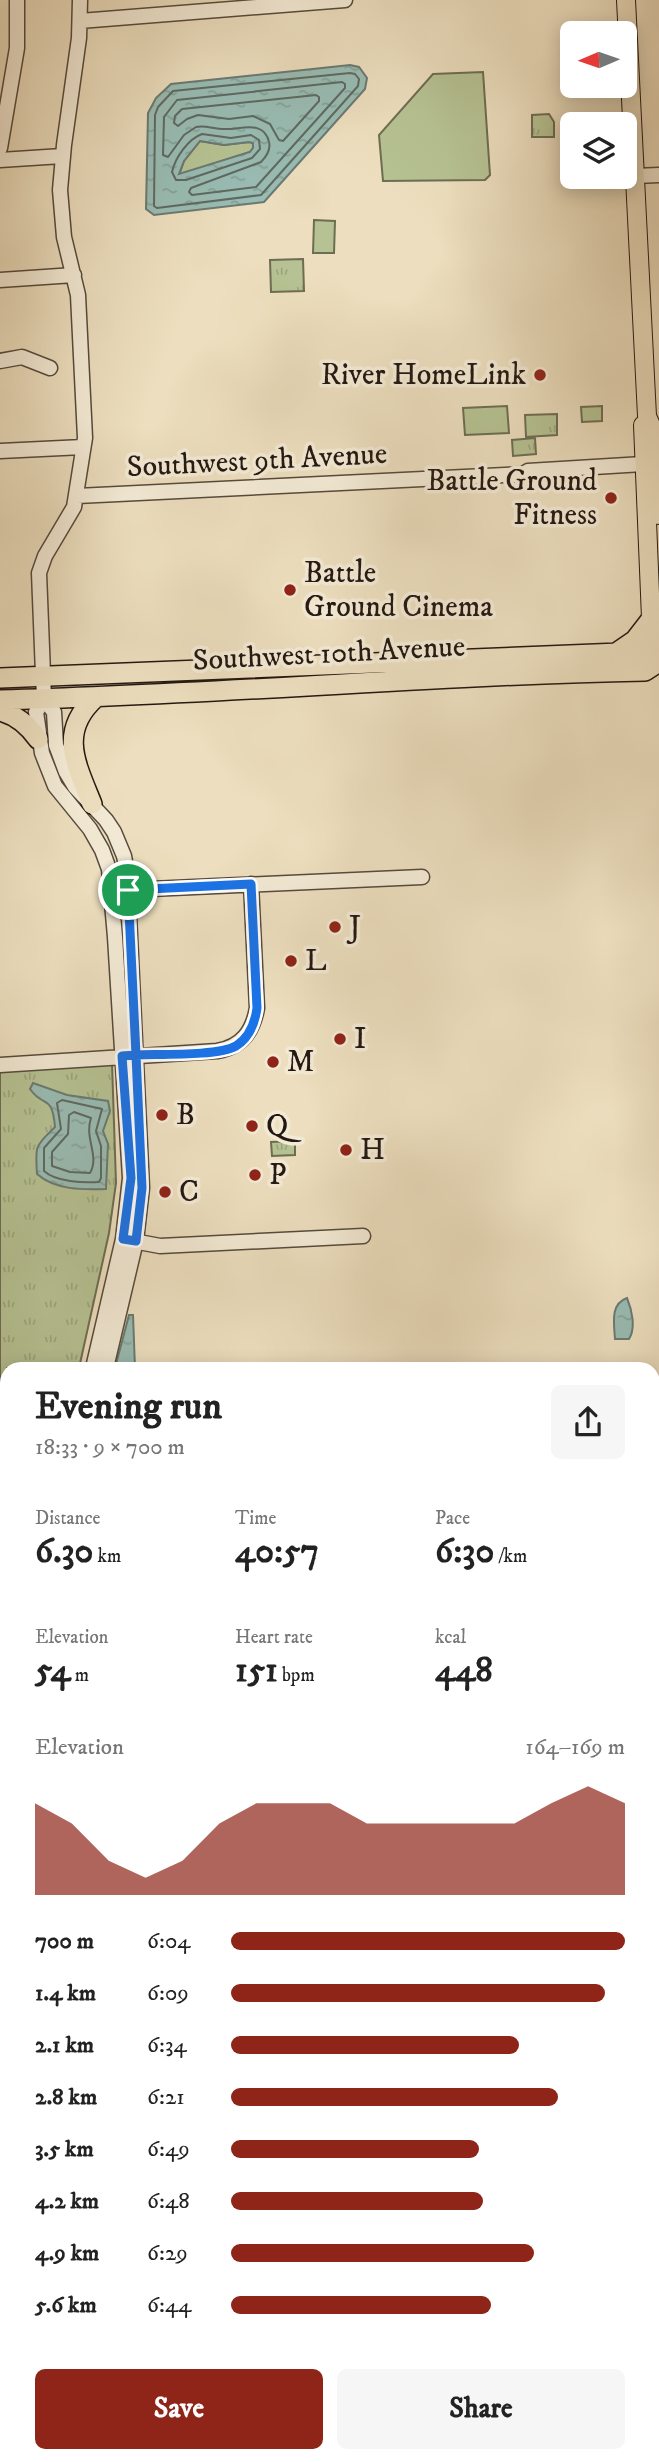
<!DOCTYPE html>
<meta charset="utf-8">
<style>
:root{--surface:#fff;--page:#f6f6f6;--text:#222;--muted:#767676;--accent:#8f2418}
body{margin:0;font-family:"IM FELL DW Pica",serif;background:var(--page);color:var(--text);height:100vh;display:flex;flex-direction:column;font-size:26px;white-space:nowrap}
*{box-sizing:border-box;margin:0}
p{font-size:23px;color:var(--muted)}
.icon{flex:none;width:38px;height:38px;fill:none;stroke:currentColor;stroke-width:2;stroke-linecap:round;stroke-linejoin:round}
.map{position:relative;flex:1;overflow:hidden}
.drawer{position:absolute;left:0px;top:1362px;width:660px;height:1101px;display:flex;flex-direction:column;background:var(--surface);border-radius:21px 21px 0 0;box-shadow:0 4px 18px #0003}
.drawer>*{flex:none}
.needle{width:46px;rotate:268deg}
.tools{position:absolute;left:560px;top:21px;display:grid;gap:14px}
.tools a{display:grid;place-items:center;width:77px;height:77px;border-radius:10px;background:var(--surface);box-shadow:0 4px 18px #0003;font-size:35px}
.pin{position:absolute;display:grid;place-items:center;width:60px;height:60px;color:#fff;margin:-30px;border:4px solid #fff;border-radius:50%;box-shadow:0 2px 7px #0007}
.round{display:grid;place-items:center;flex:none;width:74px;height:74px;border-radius:10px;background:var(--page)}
.head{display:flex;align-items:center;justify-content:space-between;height:119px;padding:0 35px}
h1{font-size:38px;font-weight:700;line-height:52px}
.stats{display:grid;grid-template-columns:repeat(3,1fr);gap:10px;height:119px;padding:7px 35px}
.stats div{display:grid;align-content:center}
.stats b{font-size:35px;font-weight:700}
.stats small{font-size:19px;font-weight:400}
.stats p{font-size:19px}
.chart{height:196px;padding:14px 35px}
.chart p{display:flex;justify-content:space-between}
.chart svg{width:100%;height:126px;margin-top:7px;fill:var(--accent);opacity:.7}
.button{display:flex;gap:14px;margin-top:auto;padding:14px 35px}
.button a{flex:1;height:80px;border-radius:10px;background:var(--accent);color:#fff;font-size:28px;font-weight:700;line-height:80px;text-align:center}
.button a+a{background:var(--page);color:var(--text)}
ul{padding:0 35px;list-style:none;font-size:23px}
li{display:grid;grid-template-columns:112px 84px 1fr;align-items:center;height:52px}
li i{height:18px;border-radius:9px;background:var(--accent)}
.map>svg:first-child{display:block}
</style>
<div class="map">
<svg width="659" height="2462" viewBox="0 0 659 2462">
<defs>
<pattern id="park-tufts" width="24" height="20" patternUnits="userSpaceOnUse" patternTransform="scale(1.75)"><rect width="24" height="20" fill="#b6c293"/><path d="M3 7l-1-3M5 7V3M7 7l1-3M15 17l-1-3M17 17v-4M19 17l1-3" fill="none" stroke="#9ca67e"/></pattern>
<pattern id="water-ripples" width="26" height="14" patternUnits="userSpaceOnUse" patternTransform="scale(1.75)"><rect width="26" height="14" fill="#99bcb3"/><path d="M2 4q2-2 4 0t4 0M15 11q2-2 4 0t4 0" fill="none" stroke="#84a199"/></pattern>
</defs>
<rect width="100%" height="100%" fill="#ecdebe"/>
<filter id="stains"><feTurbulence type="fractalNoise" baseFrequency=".00286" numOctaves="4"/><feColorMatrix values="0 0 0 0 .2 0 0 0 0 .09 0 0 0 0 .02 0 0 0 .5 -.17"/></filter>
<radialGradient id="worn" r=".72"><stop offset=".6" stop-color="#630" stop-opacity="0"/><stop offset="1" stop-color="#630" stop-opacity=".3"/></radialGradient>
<path fill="#b6c293" stroke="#6d6d52" stroke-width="2" d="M483 72 490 175 485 180 383 181 379 135 433 74Z
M200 141 224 145 249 142 253 143V148L250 152 179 175 184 161Z
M314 220 335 221 334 253H313Z
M507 406 509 433 465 435 463 408Z"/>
<path fill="url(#park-tufts)" stroke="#6d6d52" stroke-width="2" d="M549 114 554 122V137H532V115Z
M303 259 304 291 271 292 270 260Z
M602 406V421L582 422 581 407Z
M557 414V435L526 437 525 415Z
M535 438 536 454 513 456 512 440Z
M112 1063 116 1183 109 1233 79 1368H7V1810H0V1069Z
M295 1141V1155L272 1156 271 1142Z"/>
<path fill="url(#water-ripples)" stroke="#6a7a73" stroke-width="2" fill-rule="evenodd" d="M350 65 359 67 367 78 365 89 264 202 154 215 146 209 148 113 156 98 171 84ZM200 141 224 145 249 142 253 143V148L250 152 179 174 184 161Z
M33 1083 67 1095 108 1101 110 1111 103 1131 108 1144 106 1189C83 1190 55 1190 37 1174 35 1145 35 1147 55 1127 52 1093 44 1109 30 1089Z
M627 1298C632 1310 636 1328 629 1339H615C614 1323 610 1304 627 1298Z
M129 1315H133L135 1368H115Z"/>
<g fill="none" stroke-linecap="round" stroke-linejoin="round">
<path stroke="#5e6a62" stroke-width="2" d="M350 73 355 74 359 79 358 86 261 195 157 208 154 206 155 115 158 107 173 91Z
M342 82 345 84V88L256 187 192 195 189 192 191 188 261 162C267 156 271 150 269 142 264 119 240 130 224 129 214 129 205 125 196 127L184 135 168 157 163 155 164 117 177 100Z
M316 95 319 97V101L283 141 279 140 270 124 253 116 229 119 198 115 187 119 178 126 174 123 175 116 182 109Z
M202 134 231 138 251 135 259 140 260 149 252 158 186 180H176L172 172C175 158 188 139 202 134Z
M62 1100 102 1109 96 1131 101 1146V1178L99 1182C83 1183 56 1182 44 1171V1148L61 1129 57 1103Z
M74 1112 91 1118C84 1139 100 1156 90 1173L70 1172 52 1166V1152L68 1134 69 1115Z"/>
<defs>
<path id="minor" d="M80 0 79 38 64 145 60 190 64 237 78 295 85 438 74 507 45 556 39 573 44 699 54 712 56 745 66 772 75 787 106 820 114 832 124 856 127 872 142 1188 136 1241 106 1368
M80 21 345 0
M0 148 17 48V0
M0 160 62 156
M635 176 659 175
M0 280 74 275
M0 361 22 357 50 368
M0 451 83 447
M77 496 523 474 528 471 643 464
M44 699 36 712 42 753 55 786 90 829 102 850 109 869 115 937 130 1178 123 1239 93 1368
M128 890 422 877
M0 1065 217 1051C242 1047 253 1031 257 1008L251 884
M128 1240 160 1246 363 1236
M653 1787 659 1786
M0 1819 7 1818
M653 2037H659
M653 2350H659"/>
<path id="major" d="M626 0 647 416 653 430 659 515
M643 425 652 642 659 656"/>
<path id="highway" d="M616 653 635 640 652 618
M0 678 644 652 659 659
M0 700C215 695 430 675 645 671L659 662
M0 711C17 715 28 725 38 739
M92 804C76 764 58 732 95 698"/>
</defs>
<use href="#minor" stroke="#564a3d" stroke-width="17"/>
<use href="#major" stroke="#241812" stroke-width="20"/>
<use href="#highway" stroke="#241812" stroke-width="22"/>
<use href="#minor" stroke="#f3ead5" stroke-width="14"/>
<use href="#major" stroke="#ecdebe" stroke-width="18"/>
<use href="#highway" stroke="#ecdebe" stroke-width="19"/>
</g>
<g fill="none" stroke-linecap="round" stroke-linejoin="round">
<defs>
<path id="route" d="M128 890 136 1055 122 1056 131 1178 123 1239 136 1241 142 1188 136 1055C159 1054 219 1056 236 1046 250 1037 255 1023 257 1008L251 884 128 890"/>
</defs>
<use href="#route" stroke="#fff" stroke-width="14"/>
<use href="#route" stroke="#1a73e8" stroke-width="9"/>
</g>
<g fill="#8f2418" stroke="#f3ead5" stroke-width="2.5">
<circle cx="540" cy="375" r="7"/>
<circle cx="611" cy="498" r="7"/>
<circle cx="290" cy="590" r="7"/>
<circle cx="335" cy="927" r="7"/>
<circle cx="291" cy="961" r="7"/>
<circle cx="340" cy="1039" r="7"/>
<circle cx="273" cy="1062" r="7"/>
<circle cx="162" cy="1115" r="7"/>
<circle cx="252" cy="1126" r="7"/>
<circle cx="346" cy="1150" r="7"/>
<circle cx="255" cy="1175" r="7"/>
<circle cx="165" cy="1192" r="7"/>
</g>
<g text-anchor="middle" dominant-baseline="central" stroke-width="7" stroke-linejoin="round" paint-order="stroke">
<g font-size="30" fill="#241812" stroke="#f3ead5" text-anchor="start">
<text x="526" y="375" text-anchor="end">River HomeLink</text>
<text x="597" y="481" text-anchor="end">Battle Ground<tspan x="597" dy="34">Fitness</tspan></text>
<text x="304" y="573">Battle<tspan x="304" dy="34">Ground Cinema</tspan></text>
<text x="349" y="927">J</text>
<text x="305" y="961">L</text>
<text x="354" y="1039">I</text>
<text x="287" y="1062">M</text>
<text x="176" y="1115">B</text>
<text x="266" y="1126">Q</text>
<text x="360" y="1150">H</text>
<text x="269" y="1175">P</text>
<text x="179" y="1192">C</text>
</g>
<g font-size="30" fill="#241812" stroke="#f3ead5">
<text transform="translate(257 461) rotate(-3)">Southwest 9th Avenue</text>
<text transform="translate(329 654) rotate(-3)">Southwest 10th Avenue</text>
</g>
</g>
<rect width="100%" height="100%" filter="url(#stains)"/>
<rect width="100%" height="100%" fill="url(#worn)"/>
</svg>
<div class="tools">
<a><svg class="needle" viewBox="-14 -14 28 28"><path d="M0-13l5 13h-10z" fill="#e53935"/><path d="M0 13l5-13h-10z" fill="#767676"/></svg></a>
<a><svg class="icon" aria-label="layers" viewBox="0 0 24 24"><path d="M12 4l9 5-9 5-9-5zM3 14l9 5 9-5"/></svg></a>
</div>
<div class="pin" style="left:128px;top:890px;background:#1e9e55"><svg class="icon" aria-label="arrive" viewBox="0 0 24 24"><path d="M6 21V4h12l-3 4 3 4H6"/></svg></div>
<section class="drawer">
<div class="head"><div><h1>Evening run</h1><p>18:33 · 9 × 700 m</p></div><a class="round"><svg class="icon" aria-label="share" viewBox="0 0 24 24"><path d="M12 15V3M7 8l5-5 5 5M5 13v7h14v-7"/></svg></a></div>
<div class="stats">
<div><p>Distance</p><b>6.30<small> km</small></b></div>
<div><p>Time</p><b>40:57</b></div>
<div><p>Pace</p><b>6:30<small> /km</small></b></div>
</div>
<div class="stats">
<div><p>Elevation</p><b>54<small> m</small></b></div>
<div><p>Heart rate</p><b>151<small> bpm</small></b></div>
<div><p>kcal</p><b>448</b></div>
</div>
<div class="chart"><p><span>Elevation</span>164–169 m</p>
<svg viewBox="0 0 160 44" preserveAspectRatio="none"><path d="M0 44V12L10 19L20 32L30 38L40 32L50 19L60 12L70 12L80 12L90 19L100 19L110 19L120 19L130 19L140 12L150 6L160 12V44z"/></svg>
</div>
<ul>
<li><b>700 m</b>6:04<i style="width:100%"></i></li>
<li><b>1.4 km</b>6:09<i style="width:95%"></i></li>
<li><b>2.1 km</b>6:34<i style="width:73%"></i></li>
<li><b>2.8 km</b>6:21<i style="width:83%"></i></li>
<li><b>3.5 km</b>6:49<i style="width:63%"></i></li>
<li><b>4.2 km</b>6:48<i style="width:64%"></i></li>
<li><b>4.9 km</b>6:29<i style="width:77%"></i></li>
<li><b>5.6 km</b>6:44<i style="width:66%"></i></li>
</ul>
<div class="button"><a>Save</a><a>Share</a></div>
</section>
</div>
